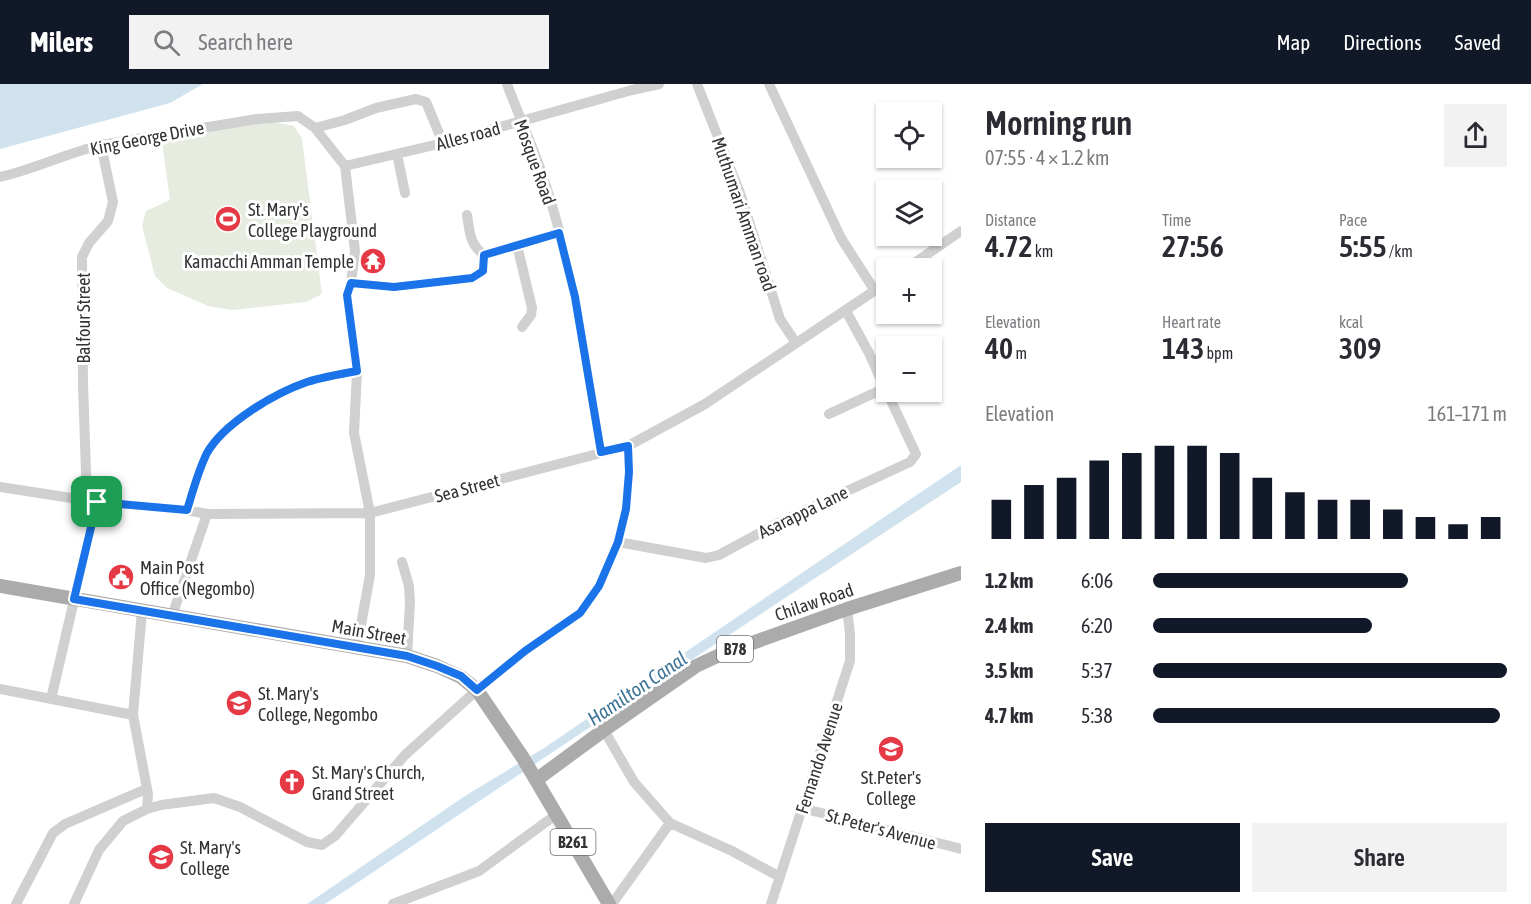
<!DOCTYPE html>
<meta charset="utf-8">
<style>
:root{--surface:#fff;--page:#f2f2f3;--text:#2b2b33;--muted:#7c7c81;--accent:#111827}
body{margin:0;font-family:"Asap Condensed",sans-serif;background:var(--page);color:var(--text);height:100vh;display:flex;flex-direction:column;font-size:22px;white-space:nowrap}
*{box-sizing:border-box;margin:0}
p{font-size:20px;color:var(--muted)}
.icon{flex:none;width:33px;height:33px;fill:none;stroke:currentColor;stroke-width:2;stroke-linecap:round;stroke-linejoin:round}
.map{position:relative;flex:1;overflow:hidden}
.panel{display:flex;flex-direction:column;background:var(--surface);width:570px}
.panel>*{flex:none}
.controls{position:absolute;left:876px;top:18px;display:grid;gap:12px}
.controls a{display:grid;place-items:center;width:66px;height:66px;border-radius:0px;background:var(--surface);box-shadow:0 2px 4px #0004;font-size:30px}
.pin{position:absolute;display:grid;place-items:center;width:51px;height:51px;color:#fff;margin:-26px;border-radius:12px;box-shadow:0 3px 9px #0006}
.round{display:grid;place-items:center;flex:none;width:63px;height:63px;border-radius:0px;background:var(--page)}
.headline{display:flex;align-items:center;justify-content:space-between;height:102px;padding:0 24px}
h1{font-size:33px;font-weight:600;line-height:45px}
.metrics{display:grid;grid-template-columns:repeat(3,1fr);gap:9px;height:102px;padding:6px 24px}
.metrics div{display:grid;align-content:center}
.metrics b{font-size:30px;font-weight:600}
.metrics small{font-size:16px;font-weight:400}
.metrics p{font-size:16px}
.chart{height:168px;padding:12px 24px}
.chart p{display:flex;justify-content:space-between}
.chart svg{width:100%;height:108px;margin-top:6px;stroke:var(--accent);stroke-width:6}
.button{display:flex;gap:12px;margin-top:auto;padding:12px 24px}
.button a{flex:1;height:69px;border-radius:0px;background:var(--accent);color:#fff;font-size:24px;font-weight:600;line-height:69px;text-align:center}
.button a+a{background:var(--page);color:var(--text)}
ul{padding:0 24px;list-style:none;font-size:20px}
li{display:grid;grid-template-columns:96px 72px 1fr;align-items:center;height:45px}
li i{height:15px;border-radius:8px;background:var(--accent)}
header{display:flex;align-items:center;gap:36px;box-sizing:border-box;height:84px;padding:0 30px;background:var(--accent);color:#fff}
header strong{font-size:28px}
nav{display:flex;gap:33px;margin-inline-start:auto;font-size:21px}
.search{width:420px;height:54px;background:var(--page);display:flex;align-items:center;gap:15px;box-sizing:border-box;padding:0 21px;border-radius:0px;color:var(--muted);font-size:22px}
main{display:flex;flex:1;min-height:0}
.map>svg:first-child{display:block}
</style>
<header>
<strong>Milers</strong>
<div class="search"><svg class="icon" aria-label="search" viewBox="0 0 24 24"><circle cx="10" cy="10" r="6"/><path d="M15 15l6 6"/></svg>Search here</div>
<nav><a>Map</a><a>Directions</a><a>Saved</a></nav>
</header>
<main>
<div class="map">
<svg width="961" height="820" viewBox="0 0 961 820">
<rect width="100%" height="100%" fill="#fff"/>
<path fill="#e6ecdf" d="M257 35 294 42 302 55 322 210 306 218 232 226 208 222 167 204 155 192 142 142 146 127 170 116 161 51Z"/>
<path fill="#cfe2ee" d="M0 0H203L170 19 0 65Z
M961 381V398L635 613 348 805 325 820H307L465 712 544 664Z"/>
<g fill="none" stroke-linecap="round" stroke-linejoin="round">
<path stroke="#d0d0d0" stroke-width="10" d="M507 0C518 30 532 60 542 90 573 180 585 275 601 368
M697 0 740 109 780 235 796 259
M769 0 841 154 875 207
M315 44 345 36 376 24 416 15 426 18 443 59
M397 70 405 109
M345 82 443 59 632 6 659 0
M0 93C35 85 67 69 101 61L257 35 298 32 315 44 345 82 355 167 351 199 347 211 357 287 354 349 370 429V491L357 563
M467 131C470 149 469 159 484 171
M517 161 532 224 531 231 522 243
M907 184 961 147
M351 199 394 203 472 194 483 187 484 171 559 149
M846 227 869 269 886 307
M829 330 885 304
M0 403 97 418 187 426 207 430 370 429 628 362 705 320 886 199
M87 417 83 300 82 173 89 159 108 137 113 118 101 61
M187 426C193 407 198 387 207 370 224 339 275 309 307 298 323 293 340 290 357 287
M618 458 706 474 719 471 780 438 910 378 916 370 887 308
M402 478 409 502 410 518 407 572
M142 527 133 631 148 710 147 725
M172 532 207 430
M0 605 133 631
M51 615 97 418
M604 646 634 698 670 739 732 767 780 793
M802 724 961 765
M16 820 53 749 65 740 146 705
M74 820 99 766 123 737 147 725 161 721 214 714 240 723 307 758 322 761 335 752 405 671 477 606 525 567 580 529 599 502 618 458 626 425 629 388 628 362
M393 820 479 787 557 730
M612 820 670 739
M771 820 850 577V550L847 525"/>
<path stroke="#ababab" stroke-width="14" d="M0 502 407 572 437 582 461 593 477 606 523 674 609 820
M536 696 604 646 696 582 724 569 847 525 961 489"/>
</g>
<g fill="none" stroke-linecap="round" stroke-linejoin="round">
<defs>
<path id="route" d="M559 149 575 213 601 368 628 362 629 388 626 425 618 458 599 502 580 529 525 567 477 606 461 592 437 582 407 572 74 515 97 418 187 426C193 407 198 387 207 369 224 339 275 309 307 298 323 293 340 290 357 287L347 211 351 199 394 203 472 194 483 187 484 171Z"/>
</defs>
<use href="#route" stroke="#fff" stroke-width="12"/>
<use href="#route" stroke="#1a73e8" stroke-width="8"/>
</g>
<defs>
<symbol id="stadium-disc" viewBox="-11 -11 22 22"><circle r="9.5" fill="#e63946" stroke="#fff"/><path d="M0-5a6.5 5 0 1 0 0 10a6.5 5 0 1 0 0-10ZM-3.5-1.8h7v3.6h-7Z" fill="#fff"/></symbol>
<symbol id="temple-disc" viewBox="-11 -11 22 22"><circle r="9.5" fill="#e63946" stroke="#fff"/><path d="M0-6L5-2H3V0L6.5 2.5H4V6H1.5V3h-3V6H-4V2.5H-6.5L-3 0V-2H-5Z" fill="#fff"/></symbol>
<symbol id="civic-disc" viewBox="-11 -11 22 22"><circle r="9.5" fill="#e63946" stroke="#fff"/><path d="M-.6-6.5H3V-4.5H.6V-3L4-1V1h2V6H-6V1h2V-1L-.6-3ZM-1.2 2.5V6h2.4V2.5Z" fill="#fff"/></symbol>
<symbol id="university-disc" viewBox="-11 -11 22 22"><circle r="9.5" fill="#e63946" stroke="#fff"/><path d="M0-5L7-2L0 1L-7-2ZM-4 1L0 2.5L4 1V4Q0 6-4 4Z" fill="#fff"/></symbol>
<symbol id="school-disc" viewBox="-11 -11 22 22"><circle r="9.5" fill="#e63946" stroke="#fff"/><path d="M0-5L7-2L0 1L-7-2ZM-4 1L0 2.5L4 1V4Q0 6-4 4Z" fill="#fff"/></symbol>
<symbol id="church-disc" viewBox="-11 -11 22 22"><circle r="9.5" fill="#e63946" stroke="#fff"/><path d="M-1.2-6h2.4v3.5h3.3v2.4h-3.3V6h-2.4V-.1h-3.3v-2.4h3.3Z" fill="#fff"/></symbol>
</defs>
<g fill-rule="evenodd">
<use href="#stadium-disc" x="213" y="120" width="30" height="30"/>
<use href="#temple-disc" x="358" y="162" width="30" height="30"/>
<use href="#civic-disc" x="106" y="478" width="30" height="30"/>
<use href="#university-disc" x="224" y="604" width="30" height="30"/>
<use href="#school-disc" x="876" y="650" width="30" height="30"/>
<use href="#church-disc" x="277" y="683" width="30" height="30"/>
<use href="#university-disc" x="146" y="758" width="30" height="30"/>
</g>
<g text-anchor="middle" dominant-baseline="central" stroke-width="6" stroke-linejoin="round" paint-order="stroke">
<g fill="#fff" stroke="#707070" stroke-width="1.5">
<rect x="717" y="552" width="36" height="26" rx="4.5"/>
<rect x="550.5" y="745" width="45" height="26" rx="4.5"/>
</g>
<g font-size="16" font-weight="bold" fill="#333">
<text x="735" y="565">B78</text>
<text x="573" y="758">B261</text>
</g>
<g font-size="18" fill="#333" stroke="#fff">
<text transform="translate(468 52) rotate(-15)">Alles road</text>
<text transform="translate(147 54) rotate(-11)">King George Drive</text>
<text transform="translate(535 78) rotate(70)">Mosque Road</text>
<text transform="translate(744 130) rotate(71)">Muthumari Amman road</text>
<text transform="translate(83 234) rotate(-90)">Balfour Street</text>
<text transform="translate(467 404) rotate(-15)">Sea Street</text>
<text transform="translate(803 428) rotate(-26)">Asarappa Lane</text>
<text transform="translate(814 518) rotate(-19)">Chilaw Road</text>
<text transform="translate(369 548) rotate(10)">Main Street</text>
<text transform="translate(819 674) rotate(-72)">Fernando Avenue</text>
<text transform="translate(881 745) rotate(15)">St.Peter's Avenue</text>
</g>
<g font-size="18" fill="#333" stroke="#fff" text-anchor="start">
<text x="248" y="125">St. Mary's<tspan x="248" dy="21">College Playground</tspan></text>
<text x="354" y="177" text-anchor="end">Kamacchi Amman Temple</text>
<text x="140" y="483">Main Post<tspan x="140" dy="21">Office (Negombo)</tspan></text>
<text x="258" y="609">St. Mary's<tspan x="258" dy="21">College, Negombo</tspan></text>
<text x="312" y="688">St. Mary's Church,<tspan x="312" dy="21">Grand Street</tspan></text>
<text x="891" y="693" text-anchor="middle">St.Peter's<tspan x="891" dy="21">College</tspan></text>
<text x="180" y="763">St. Mary's<tspan x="180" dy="21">College</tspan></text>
</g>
<g font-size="20" font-style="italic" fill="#3f7597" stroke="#fff">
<text transform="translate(637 604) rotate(-34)">Hamilton Canal</text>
</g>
</g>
</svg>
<div class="controls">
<a><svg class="icon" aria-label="locate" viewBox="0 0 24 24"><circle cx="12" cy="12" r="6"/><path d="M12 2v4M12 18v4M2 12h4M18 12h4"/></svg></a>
<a><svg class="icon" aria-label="layers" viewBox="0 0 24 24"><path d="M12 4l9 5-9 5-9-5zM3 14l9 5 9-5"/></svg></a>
<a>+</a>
<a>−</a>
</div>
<div class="pin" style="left:97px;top:418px;background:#1e9e55"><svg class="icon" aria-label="arrive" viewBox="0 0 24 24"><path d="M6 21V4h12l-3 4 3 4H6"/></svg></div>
</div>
<section class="panel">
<div class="headline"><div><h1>Morning run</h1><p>07:55 · 4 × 1.2 km</p></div><a class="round"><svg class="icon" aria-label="share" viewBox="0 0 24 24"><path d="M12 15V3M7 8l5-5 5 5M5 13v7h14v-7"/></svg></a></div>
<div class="metrics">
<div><p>Distance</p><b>4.72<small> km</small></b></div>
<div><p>Time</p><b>27:56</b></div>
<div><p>Pace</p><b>5:55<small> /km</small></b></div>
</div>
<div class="metrics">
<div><p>Elevation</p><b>40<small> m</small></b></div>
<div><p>Heart rate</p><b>143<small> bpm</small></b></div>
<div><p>kcal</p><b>309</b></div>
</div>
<div class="chart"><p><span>Elevation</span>161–171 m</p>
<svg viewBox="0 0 160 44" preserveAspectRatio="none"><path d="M5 44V28M15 44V22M25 44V19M35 44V12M45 44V9M55 44V6M65 44V6M75 44V9M85 44V19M95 44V25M105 44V28M115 44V28M125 44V32M135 44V35M145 44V38M155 44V35"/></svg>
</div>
<ul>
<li><b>1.2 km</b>6:06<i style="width:72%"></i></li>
<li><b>2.4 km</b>6:20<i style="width:62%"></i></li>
<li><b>3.5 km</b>5:37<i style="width:100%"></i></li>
<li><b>4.7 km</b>5:38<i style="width:98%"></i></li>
</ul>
<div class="button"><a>Save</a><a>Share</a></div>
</section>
</main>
